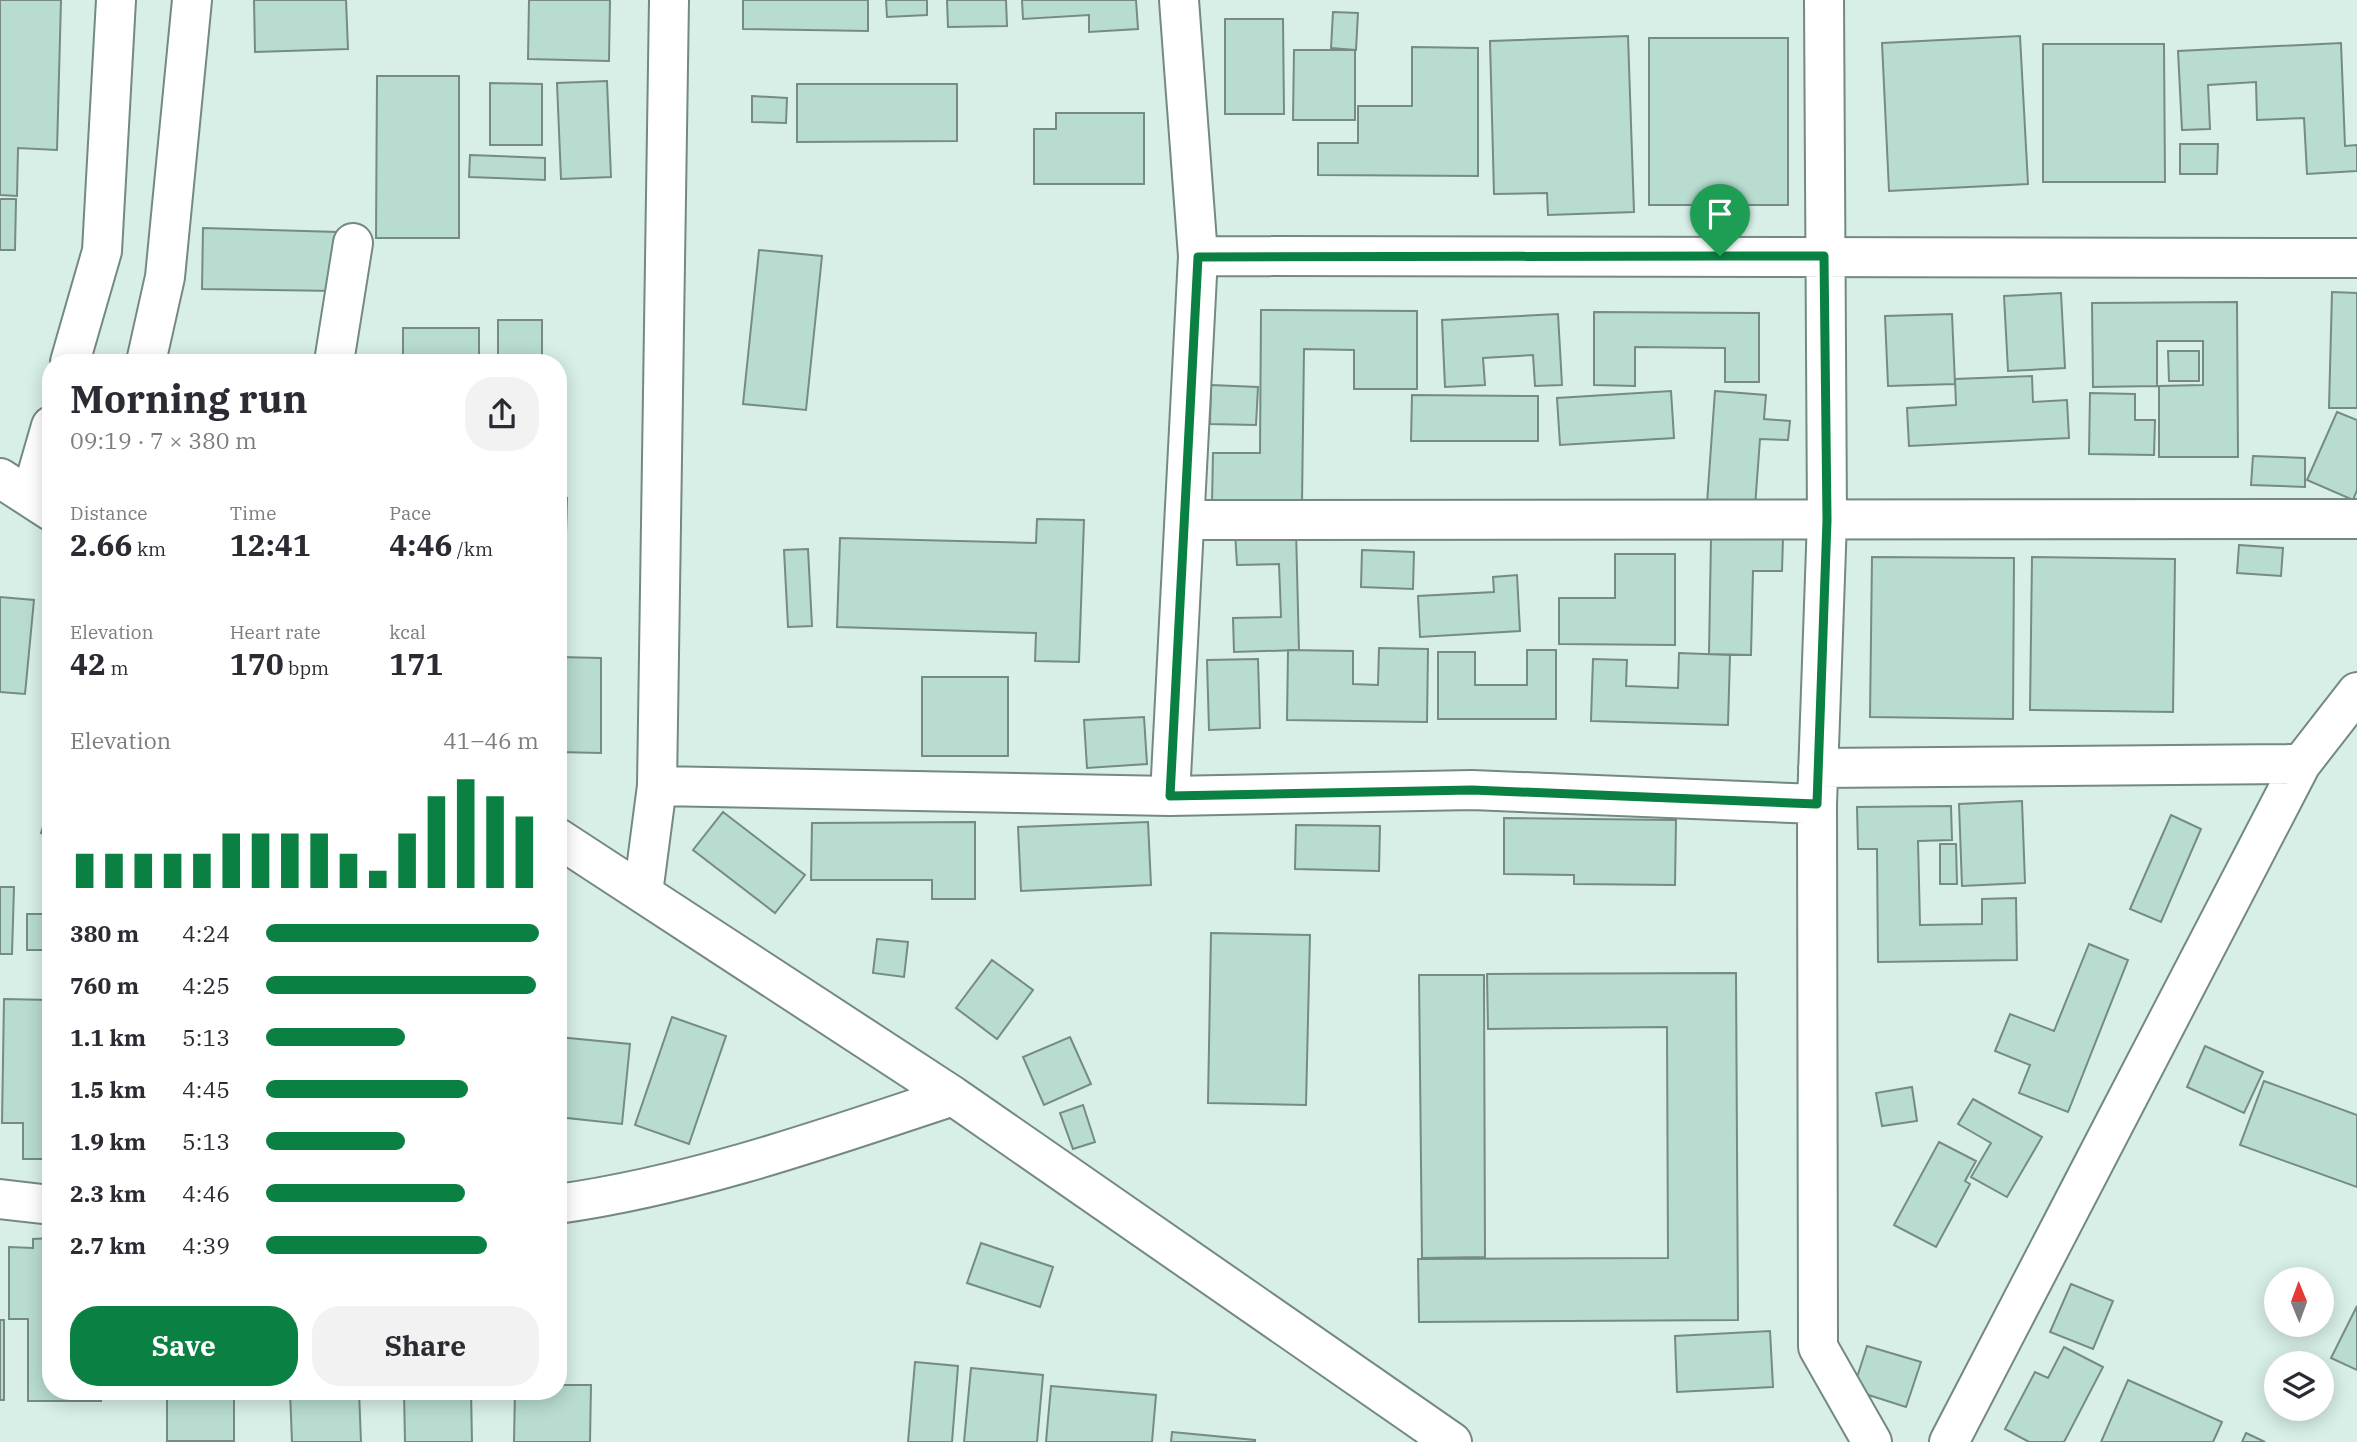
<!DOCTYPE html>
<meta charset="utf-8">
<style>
:root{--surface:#fff;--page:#f2f2f3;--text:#2b2b33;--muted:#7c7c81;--accent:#0b8043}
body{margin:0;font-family:"IBM Plex Serif",serif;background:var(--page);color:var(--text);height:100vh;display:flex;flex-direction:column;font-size:26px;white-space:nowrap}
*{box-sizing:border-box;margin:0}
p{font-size:23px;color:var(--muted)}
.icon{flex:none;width:38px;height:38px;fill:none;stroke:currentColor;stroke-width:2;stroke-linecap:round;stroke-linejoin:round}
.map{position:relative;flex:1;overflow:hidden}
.panel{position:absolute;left:42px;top:354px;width:525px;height:1046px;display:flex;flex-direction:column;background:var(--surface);border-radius:28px;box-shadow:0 4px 18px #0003}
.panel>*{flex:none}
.needle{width:46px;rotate:359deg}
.controls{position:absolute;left:2264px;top:1267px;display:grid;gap:14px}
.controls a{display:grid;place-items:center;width:70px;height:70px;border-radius:50%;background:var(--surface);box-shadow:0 4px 18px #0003;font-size:35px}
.pin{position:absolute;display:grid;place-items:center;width:60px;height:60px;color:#fff;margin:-72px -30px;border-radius:50% 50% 50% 0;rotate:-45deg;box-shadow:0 0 7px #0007}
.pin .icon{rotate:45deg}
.round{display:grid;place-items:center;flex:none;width:74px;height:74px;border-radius:28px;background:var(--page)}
.headline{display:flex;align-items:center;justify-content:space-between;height:119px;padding:0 28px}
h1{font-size:38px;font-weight:700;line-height:52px}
.metrics{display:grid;grid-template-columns:repeat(3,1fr);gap:10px;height:119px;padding:7px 28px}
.metrics div{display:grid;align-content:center}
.metrics b{font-size:30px;font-weight:700}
.metrics small{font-size:19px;font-weight:400}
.metrics p{font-size:19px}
.chart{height:196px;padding:14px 28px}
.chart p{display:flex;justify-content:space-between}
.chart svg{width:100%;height:126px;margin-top:7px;stroke:var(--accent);stroke-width:6}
.primary-button{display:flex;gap:14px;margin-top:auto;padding:14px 28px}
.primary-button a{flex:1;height:80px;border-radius:28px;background:var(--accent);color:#fff;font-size:28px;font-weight:700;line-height:80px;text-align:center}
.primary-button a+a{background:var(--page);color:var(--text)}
ul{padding:0 28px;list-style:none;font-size:23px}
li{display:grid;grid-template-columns:112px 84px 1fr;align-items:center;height:52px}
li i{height:18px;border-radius:9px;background:var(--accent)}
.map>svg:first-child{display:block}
</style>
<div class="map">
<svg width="2357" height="1442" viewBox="0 0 2357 1442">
<rect width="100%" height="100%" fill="#d7efe7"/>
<path fill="#b8dcd0" stroke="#758b84" stroke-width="2" d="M0 0H61L57 150 18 148 17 196 0 195Z
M254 0H346L348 49 255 52Z
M529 0H610L609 61 528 59Z
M743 0H868V31L743 29Z
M886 0H927V15L887 17Z
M947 0H1006L1007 26 948 27Z
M1022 0H1136L1138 29 1089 32V15L1023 19Z
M1333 12 1358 13 1356 50 1331 48Z
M1225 19H1283L1284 114H1225Z
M1628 36 1634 212 1548 215 1547 193 1494 194 1490 41Z
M2020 36 2028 184 1889 191 1882 43Z
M1649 38H1788V205H1649Z
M2341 43 2345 146 2357 145V171L2307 174 2304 118 2257 120 2256 82 2208 85 2210 129 2182 130 2178 51Z
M2043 44H2164L2165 182H2043Z
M1412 47 1478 48V176L1318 175V143H1358V106H1412Z
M1294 50H1355V120H1293Z
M377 76H459V238H376Z
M607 81 611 177 561 179 557 83Z
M490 83 542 84V145H490Z
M797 84H957V141L797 142Z
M752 96 787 98 786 123 752 122Z
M1056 113H1144V184H1034V129H1056Z
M2180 144H2218L2217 174H2180Z
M470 155 545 158V180L469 177Z
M0 199H16L15 250H0Z
M203 228 337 232 336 291 202 289Z
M759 250 822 256 806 410 743 404Z
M2332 292 2357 293V408H2329Z
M2061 293 2065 368 2008 371 2004 296Z
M2237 302 2238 457H2159V386L2203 385V341H2157V386L2093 387 2092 303Z
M1261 310 1417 311V389H1354V350L1304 349 1302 504 1212 503 1213 453H1260Z
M1594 312 1759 313V382H1725V348L1635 347V386L1594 385Z
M1558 314 1562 385 1535 386 1533 355 1483 358 1485 385 1445 387 1442 320Z
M1952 314 1955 384 1888 386 1885 316Z
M498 320H542V362H498Z
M403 328H479V362H403Z
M2168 351H2199V381H2169Z
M2032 376 2033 402 2067 400 2069 438 1909 446 1907 408 1956 405 1955 379Z
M1211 385 1258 387 1256 425 1210 424Z
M1671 391 1674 438 1560 445 1557 398Z
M1715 391 1766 395 1764 419 1790 421 1788 440 1760 439 1755 507 1707 503Z
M2090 393 2135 394V420H2155L2154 455 2089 454Z
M1412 395 1538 396V441H1411Z
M2337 412 2357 420V490L2353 500 2307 480Z
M2253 456 2305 458V487L2251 485Z
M558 497 567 498 563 642H558Z
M1037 519 1084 520 1079 662 1035 661 1036 633 837 627 840 538 1036 543Z
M1296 530 1299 650 1234 652 1233 618 1281 617 1279 564 1237 565 1235 532Z
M1711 538H1783L1782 571H1753L1751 655 1709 654Z
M2239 545 2283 548 2281 576 2237 573Z
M808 549 812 626 788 627 784 550Z
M1362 550 1414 552 1413 589 1361 587Z
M1615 554H1675V645L1559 644V598H1615Z
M1872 557 2014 558 2013 719 1870 717Z
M2032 557 2175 559 2173 712 2030 710Z
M1517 575 1520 631 1420 637 1418 596 1494 592 1493 577Z
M0 597 34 600 25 694 0 692Z
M1379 648 1428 649 1427 722 1287 720 1288 650 1353 651V684L1378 685Z
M1527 650H1556V719H1438V652H1475V685H1527Z
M1679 653 1730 655 1728 725 1591 721 1593 659 1627 660 1626 686 1678 688Z
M558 657 601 658V753L558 752Z
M1258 659 1260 728 1209 730 1207 660Z
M922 677H1008V756H922Z
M1144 717 1147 764 1087 768 1084 720Z
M51 801V836L41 833Z
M2022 801 2025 883 1962 886 1959 804Z
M1951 806 1952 840 1918 841 1920 925 1982 924V899L2016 898 2017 960 1878 962 1877 849H1858L1857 807Z
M723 812 805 875 775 913 693 850Z
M2171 815 2201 829 2161 922 2130 909Z
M1504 818 1676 820 1675 885 1574 884V875L1504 874Z
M975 822V899H932V880H811L812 823Z
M1148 822 1151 885 1021 891 1018 827Z
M1296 825 1380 826 1379 871 1295 869Z
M1940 844H1956L1957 884H1940Z
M0 887H14L12 954H0Z
M27 914H51V950H27Z
M1211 933 1310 935 1306 1105 1208 1103Z
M877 939 908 942 904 977 873 973Z
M2089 944 2128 960 2068 1112 2019 1093 2030 1065 1995 1051 2010 1014 2054 1031Z
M992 960 1033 990 997 1039 956 1008Z
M1736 973 1738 1320 1419 1322 1418 1259 1668 1258 1667 1027 1488 1029 1487 974Z
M1419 975H1484L1485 1257 1422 1258Z
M4 999 51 1000V1159H23V1123H2Z
M672 1017 726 1036 689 1144 635 1125Z
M558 1037 630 1044 622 1124 558 1117Z
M1070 1037 1091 1084 1044 1105 1023 1057Z
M2205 1046 2263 1072 2244 1113 2187 1087Z
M2264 1081 2357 1115V1187L2240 1145Z
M1912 1087 1917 1121 1882 1126 1876 1093Z
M1973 1099 2042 1137 2007 1197 1971 1177 1991 1143 1958 1124Z
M1083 1105 1095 1142 1073 1149 1060 1113Z
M1939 1142 1976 1161 1965 1181 1970 1184 1936 1247 1894 1225Z
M51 1238V1391H101V1401H28V1319H9V1247L33 1248V1239Z
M981 1243 1053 1267 1040 1307 967 1283Z
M2071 1284 2113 1301 2093 1349 2050 1332Z
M2357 1306V1370L2331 1358Z
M0 1320H4V1400H0Z
M1770 1331 1773 1387 1677 1392 1675 1336Z
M1867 1346 1921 1362 1906 1407 1853 1390Z
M2064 1347 2103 1367 2064 1442H2029L2005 1429 2035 1372 2048 1378Z
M915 1362 958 1366 952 1442H908Z
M971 1368 1043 1375 1037 1442H964Z
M2128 1380 2222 1422 2213 1442H2101Z
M558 1385H591L590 1442H514L515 1391H558Z
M1051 1386 1156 1395 1152 1442H1046Z
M167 1391H234V1441H167Z
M290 1391H359L361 1442H292Z
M404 1391H471L472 1442H405Z
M1172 1432 1255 1440V1442H1171Z
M2246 1433 2265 1442H2242Z"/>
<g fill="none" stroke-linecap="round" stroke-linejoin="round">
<defs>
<path id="minor" d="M1824 0 1827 520 1817 804 1818 1347 1872 1442
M1198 256 2357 258
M70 362 102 251 116 0
M146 362 165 277 192 0
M334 362 353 243
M0 478 51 511
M34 485 51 426
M1185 520 2357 519
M1818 768 2301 764
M657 786 1170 796 1472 790 1817 804
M1170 796 1198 256 1179 0
M558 838 953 1096 1452 1442
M643 893 657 786 669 0
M0 1199 51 1205
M558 1204C693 1185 824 1139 953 1096
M1949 1442 2301 764 2357 692"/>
</defs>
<use href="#minor" stroke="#738982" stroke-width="42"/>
<use href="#minor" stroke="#fff" stroke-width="38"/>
</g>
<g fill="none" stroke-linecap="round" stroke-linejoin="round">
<defs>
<path id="route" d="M1720 256H1824L1827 520 1817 804 1472 790 1170 796 1198 257Z"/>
</defs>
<use href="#route" stroke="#fff" stroke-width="14"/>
<use href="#route" stroke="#0b8043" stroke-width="9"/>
</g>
</svg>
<div class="controls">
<a><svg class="needle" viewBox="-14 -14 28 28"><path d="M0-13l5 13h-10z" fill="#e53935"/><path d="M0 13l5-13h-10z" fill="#7c7c81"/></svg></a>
<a><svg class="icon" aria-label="layers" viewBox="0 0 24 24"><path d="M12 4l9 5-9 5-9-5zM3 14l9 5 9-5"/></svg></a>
</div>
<div class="pin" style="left:1720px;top:256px;background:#1e9e55"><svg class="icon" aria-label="arrive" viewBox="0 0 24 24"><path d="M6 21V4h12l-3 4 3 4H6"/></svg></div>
<section class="panel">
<div class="headline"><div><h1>Morning run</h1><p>09:19 · 7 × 380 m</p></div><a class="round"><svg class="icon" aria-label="share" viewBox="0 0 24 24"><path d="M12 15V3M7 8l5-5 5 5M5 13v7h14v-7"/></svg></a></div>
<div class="metrics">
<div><p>Distance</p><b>2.66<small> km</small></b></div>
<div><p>Time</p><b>12:41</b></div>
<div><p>Pace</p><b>4:46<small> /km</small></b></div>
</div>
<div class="metrics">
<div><p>Elevation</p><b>42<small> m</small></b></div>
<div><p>Heart rate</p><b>170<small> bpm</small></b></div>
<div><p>kcal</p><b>171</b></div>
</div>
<div class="chart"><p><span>Elevation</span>41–46 m</p>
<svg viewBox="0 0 160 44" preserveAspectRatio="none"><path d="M5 44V32M15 44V32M25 44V32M35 44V32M45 44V32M55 44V25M65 44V25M75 44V25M85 44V25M95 44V32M105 44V38M115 44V25M125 44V12M135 44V6M145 44V12M155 44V19"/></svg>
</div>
<ul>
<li><b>380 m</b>4:24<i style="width:100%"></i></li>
<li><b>760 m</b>4:25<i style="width:99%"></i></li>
<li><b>1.1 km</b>5:13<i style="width:51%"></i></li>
<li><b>1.5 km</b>4:45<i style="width:74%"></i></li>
<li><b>1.9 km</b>5:13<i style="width:51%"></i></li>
<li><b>2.3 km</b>4:46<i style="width:73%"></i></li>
<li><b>2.7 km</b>4:39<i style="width:81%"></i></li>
</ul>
<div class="primary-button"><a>Save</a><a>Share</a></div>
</section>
</div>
